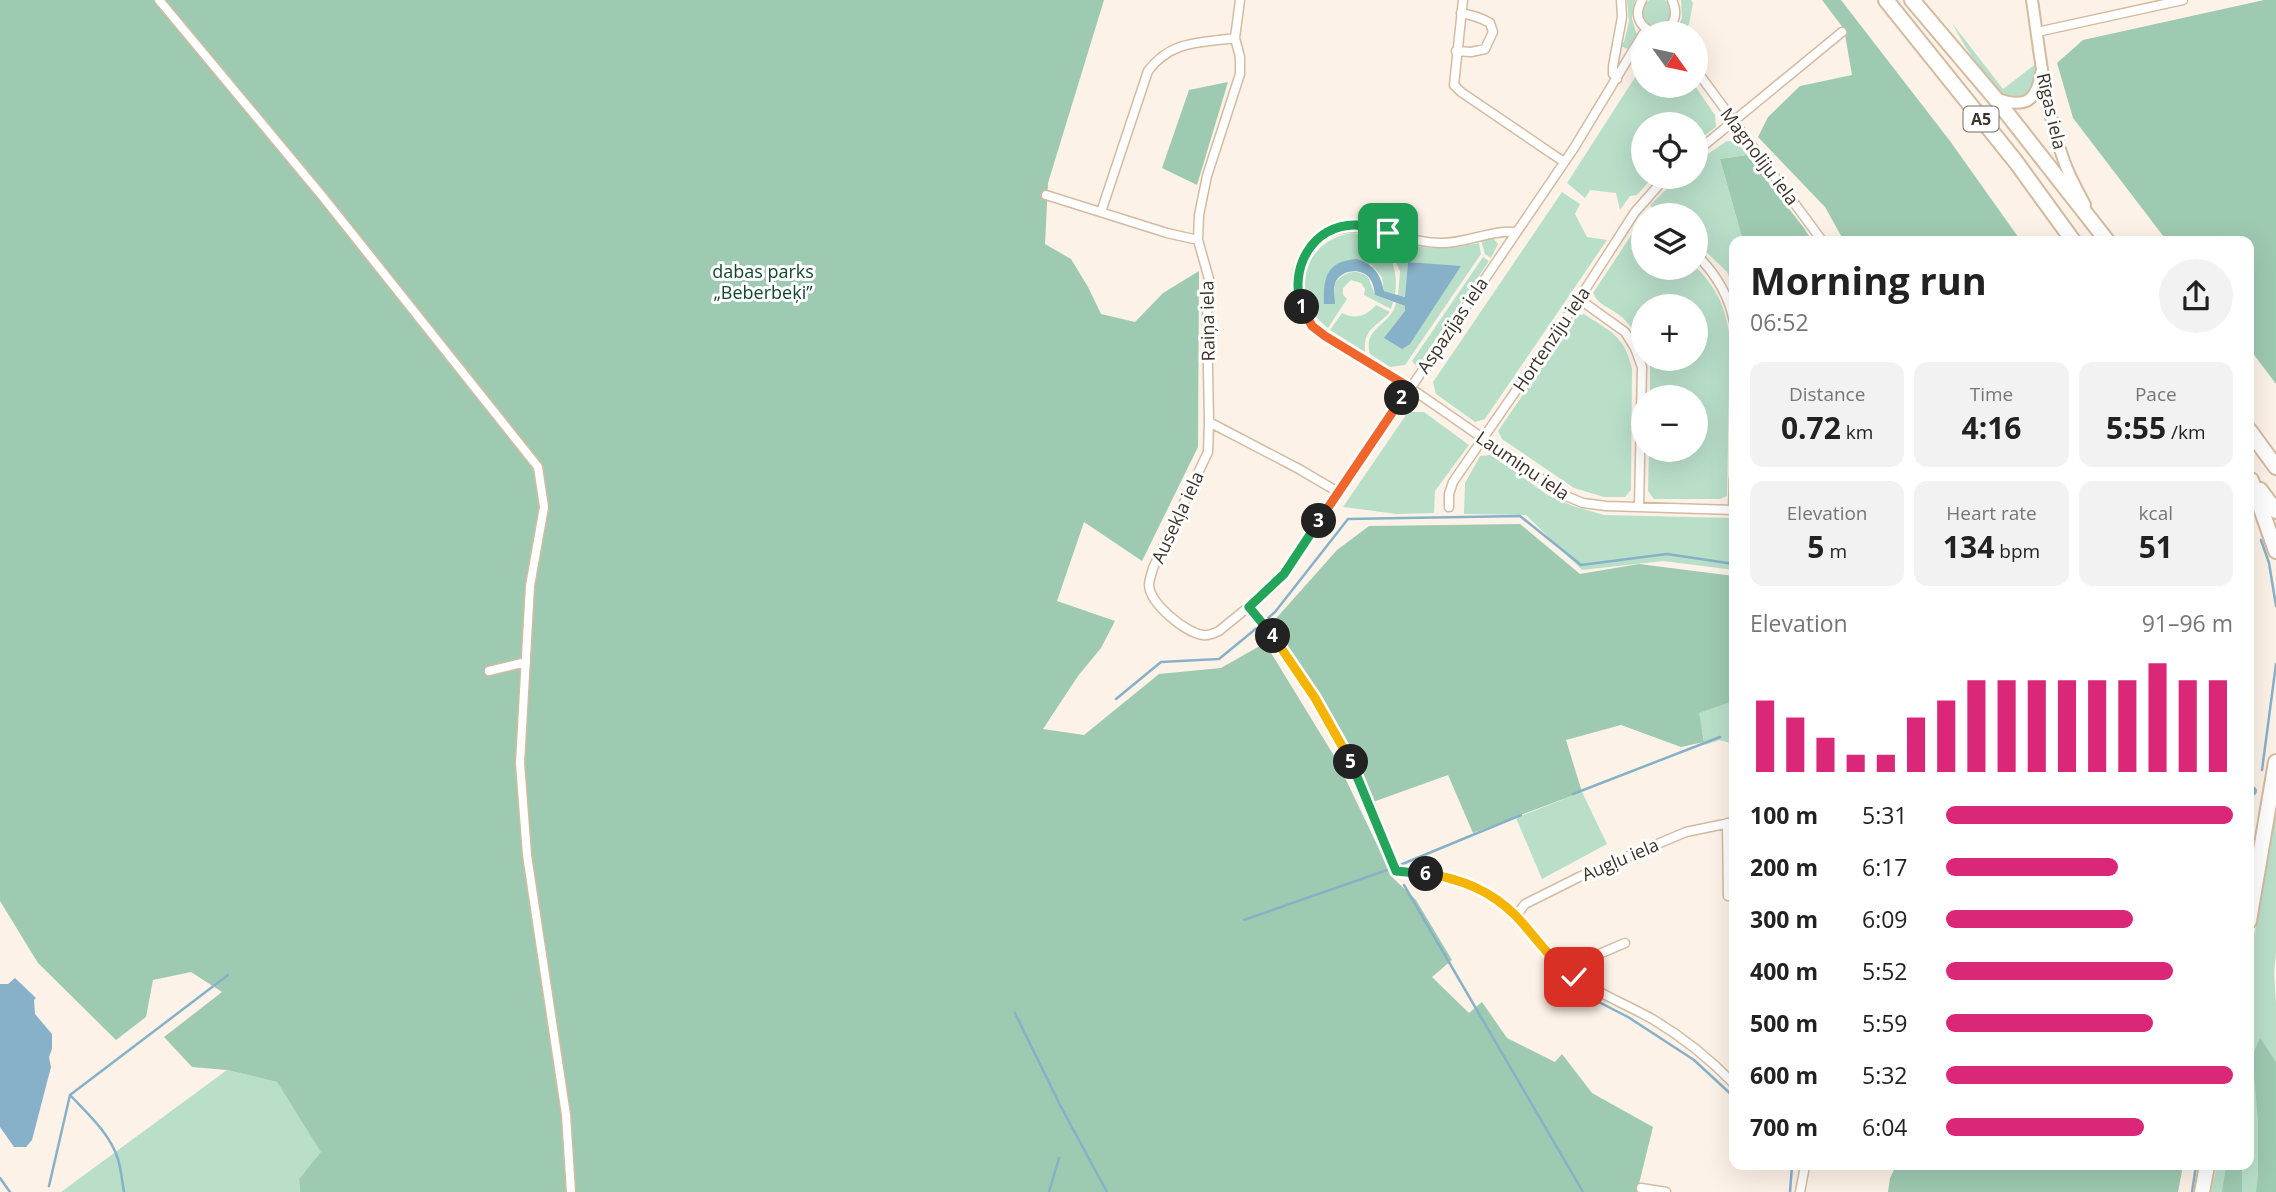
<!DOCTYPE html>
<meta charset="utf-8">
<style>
:root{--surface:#fff;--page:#f2f2f2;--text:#222;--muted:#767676;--accent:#db2777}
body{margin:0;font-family:"Open Sans",sans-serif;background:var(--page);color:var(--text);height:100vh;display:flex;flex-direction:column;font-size:26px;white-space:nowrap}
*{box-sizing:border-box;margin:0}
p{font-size:23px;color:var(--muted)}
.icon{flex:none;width:38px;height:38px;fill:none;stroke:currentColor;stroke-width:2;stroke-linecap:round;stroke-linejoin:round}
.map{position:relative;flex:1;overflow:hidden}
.sheet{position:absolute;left:1729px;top:236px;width:525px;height:934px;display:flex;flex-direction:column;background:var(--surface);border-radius:14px;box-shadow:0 7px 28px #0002}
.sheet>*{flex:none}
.needle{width:46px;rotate:123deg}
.fabs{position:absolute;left:1631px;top:21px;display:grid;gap:14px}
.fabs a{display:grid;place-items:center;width:77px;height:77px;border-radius:50%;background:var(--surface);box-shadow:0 7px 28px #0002;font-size:35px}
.pin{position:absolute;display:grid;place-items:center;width:60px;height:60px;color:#fff;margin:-30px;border-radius:14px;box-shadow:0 4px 10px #0006}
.km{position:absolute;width:35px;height:35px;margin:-18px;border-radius:50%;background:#222;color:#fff;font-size:19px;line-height:35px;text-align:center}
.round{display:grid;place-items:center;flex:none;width:74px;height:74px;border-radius:37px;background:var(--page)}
.summary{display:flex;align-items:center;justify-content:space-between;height:119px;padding:0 21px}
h1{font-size:38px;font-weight:700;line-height:52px}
.stats{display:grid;grid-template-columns:repeat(3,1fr);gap:10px;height:119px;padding:7px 21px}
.stats div{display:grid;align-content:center;border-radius:14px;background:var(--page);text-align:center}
.stats b{font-size:30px;font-weight:700}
.stats small{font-size:19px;font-weight:400}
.stats p{font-size:19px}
.chart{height:196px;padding:14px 21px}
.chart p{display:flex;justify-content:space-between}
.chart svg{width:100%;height:126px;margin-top:7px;stroke:var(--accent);stroke-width:6}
ul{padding:0 21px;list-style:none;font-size:23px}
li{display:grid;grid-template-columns:112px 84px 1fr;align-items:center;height:52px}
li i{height:18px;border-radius:9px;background:var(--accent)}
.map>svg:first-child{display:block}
</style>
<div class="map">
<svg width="2276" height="1192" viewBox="0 0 2276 1192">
<rect width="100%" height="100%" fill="#fdf2e7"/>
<path fill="#b9dfc9" d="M1642 13a15 15 0 1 1 30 0a15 15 0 1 1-30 0Z
M1627 0H1635L1632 19 1637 35 1628 49 1620 46 1621 43 1624 42 1629 21Z
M1681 0H1691L1693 3 1689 24 1683 33H1677L1676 30 1682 18Z
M1952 23 2003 89 2037 63 2036 82 2027 95C2021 97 2016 99 2010 97 1990 92 1962 41 1952 23Z
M1643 65V86H1695L1715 115 1716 127 1696 142V124H1643V177H1653L1637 195 1630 196 1620 210 1616 193 1590 190 1585 198 1567 183Z
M1727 141 1738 142 1747 155 1720 159 1743 241 1734 242V289L1727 272 1696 242V215H1658L1650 205 1679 177H1696V162Z
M1562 192 1580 204 1575 214 1587 237 1607 240 1485 419 1475 422 1436 394 1433 382Z
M1636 228H1643V268L1696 267C1718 290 1724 305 1730 336L1727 496 1720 499H1654L1648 491 1649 450H1696V397H1650V359H1696V306H1643V345C1637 335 1631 326 1623 318 1614 309 1598 306 1593 293Z
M1351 233 1372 235C1390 251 1399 270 1395 294L1384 291 1382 277 1371 264 1329 272 1335 303V283C1344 272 1356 268 1368 277L1375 295 1393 302 1391 309 1364 295 1365 289 1361 283 1351 280 1343 288V295L1347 299 1328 328C1288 298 1301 242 1351 233Z
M1493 238 1498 244 1491 258 1485 254 1481 241Z
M1390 240C1424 250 1444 250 1479 243L1481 254 1405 365 1390 367 1370 354C1362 327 1391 326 1396 303L1405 306V310L1461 267 1408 262 1406 297 1398 295 1400 271 1390 250Z
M1483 257 1489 261 1417 367 1412 361Z
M1376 305 1390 312C1377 327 1363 328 1365 352L1330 330 1342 313C1356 320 1366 316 1376 305Z
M1584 314C1611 332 1624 335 1632 369L1631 490 1625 497H1604L1574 488 1502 439 1498 431 1577 316Z
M1408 412H1424L1469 445 1435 491 1434 513 1397 514 1343 507Z
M1491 455 1549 496 1573 506 1604 515 1734 518V570L1663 561 1582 570 1526 515 1464 514 1465 483 1480 456Z
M1734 701V744L1719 740 1705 745 1698 713Z
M1582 792 1607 844 1542 879 1516 818Z
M2276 802V952L2274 973 2276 1004V1192H2211L2217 1166H2249V967Z
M227 1070 277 1082 322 1152 299 1179 300 1192H61Z"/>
<path fill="#9ecab1" d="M0 0H1104L1048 183 1045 244 1071 259 1088 287 1101 314 1135 322 1163 293 1199 271 1198 447 1142 561 1084 522 1057 601 1115 621 1101 648 1078 676 1043 729 1084 735 1159 674 1221 668 1265 643 1336 759 1393 878 1416 900 1452 960 1432 977 1469 1013 1482 1002 1507 1038 1555 1062 1562 1054 1592 1093 1653 1127 1637 1192H300L299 1179 321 1152 277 1082 227 1070 192 1067 164 1037 222 992 191 972 153 980 146 1017 116 1040 38 963 0 901Z
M1822 0H1841L1950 141 2021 241H1844L1825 207 1758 137 1768 117 1800 86 1852 75 1844 29Z
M2264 0H2276V384L2249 348V242L2167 241 2073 118 2057 63 2083 40Z
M1228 82 1197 185 1162 168 1189 90Z
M1747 155 1804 228 1812 241H1743L1720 159Z
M1520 524 1580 574 1639 564 1734 576V701L1699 713 1704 742 1681 747 1621 725 1566 740 1582 792 1473 833 1448 775 1373 802 1320 696 1272 623 1337 550 1369 526Z
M2260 1038 2276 1062V1192H2256L2258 1175V1120L2252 1056Z
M1896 1166H2183L2178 1192H1888L1890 1178Z
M2226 1166H2242V1192H2222Z"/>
<path fill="#87b1c9" d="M1357 259C1374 265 1380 273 1384 291L1405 297 1408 262 1461 266 1410 344 1402 349 1384 338 1405 311V306L1375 295C1374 290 1374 284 1370 279 1363 268 1343 269 1336 281 1333 287 1335 297 1335 304H1324C1323 277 1327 261 1357 259Z
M15 978 36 998 34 1000 35 1014 52 1034V1049L49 1057 51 1067 32 1140 26 1147H14L0 1127V984H8Z"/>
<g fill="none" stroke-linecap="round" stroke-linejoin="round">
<path stroke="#87b1c9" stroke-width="2.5" d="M2261 540 2269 563 2276 606
M1267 619 1275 612 1348 519 1520 516 1581 565 1667 554 1734 564
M1116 699 1161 662 1219 659 1258 627
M2262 770 2276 664
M1573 794 1720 737
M1400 865 1521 815
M1404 885 1583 1192
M1244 920 1390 869
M1550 970 1564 984 1628 1017 1694 1060 1734 1097
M1015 1013 1060 1105 1107 1192
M71 1096C89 1115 110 1134 118 1159 121 1169 122 1181 124 1192
M0 1178 10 1192
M49 1186 70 1095 228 975
M1049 1192 1059 1158
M1790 1192 1792 1166
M2192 1192 2196 1166"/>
<path stroke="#87b1c9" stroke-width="10" d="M2249 792 2252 791"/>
<defs>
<path id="street" d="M159 0 323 197 538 467 544 507 530 586 520 763 527 855 566 1115 571 1192
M1240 0 1235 38 1240 57V74L1207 176 1199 215 1198 240 1209 279 1207 316 1209 422 1299 469 1338 492
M1463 0 1454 85 1461 92 1564 162
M1642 0C1634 14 1638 26 1653 32 1672 32 1680 17 1672 0
M2037 32 2183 0
M1456 51 1471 52 1485 49 1493 32 1490 23C1480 17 1472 15 1461 13
M1696 70 1823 242
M1617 79 1613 74V66L1622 17 1621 0
M1696 152 1842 32
M1046 195 1167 233 1198 240
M1101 212 1148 71C1171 40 1200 43 1235 38
M1515 232C1490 230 1467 243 1442 243 1398 244 1352 207 1315 243 1306 251 1299 263 1297 275 1294 300 1307 321 1325 336L1409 387 1566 496 1583 503 1606 506 1734 510
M1696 254C1715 273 1729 294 1734 322
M1579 299 1625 332 1635 348 1642 367 1639 507
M1209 422 1208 452 1153 568C1152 573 1149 580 1149 585 1150 604 1186 633 1203 635 1209 636 1214 633 1219 631L1274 586 1284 574 1574 148 1643 34
M1449 507V494L1453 482 1579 299 1635 212 1666 177
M1733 510 1734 478
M1249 607C1289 657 1324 709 1353 766 1370 800 1383 836 1396 871 1440 875 1482 882 1515 915 1535 935 1550 961 1574 977 1599 994 1628 1005 1654 1020 1684 1038 1710 1059 1734 1084
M489 671 526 662
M1727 823 1728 896
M1516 916 1525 904 1579 877 1686 832 1734 822
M1564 969 1625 943
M1641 1188 1666 1192
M1800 1192 1805 1166"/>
<path id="secondary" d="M2032 0C2040 53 2045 110 2064 161 2069 176 2078 191 2085 205
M1995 98C2023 108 2036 104 2041 73"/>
<path id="highway" d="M1886 0 2016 162 2074 242
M1912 0 1995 98 2108 242
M2249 430 2276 467
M2251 480 2276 551
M2260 490 2276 511
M2249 921 2276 762
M2202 1192 2207 1166"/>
</defs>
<use href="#street" stroke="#d4bba0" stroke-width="11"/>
<use href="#secondary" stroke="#d4bba0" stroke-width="14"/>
<use href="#highway" stroke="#d4bba0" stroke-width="18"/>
<use href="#street" stroke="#fff" stroke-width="8"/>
<use href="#secondary" stroke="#fff" stroke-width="10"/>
<use href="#highway" stroke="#fff" stroke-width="14"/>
</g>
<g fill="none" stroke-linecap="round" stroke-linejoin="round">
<defs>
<path id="split-1" d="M1302 307C1288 270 1312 224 1356 225 1366 226 1378 231 1388 233"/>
<path id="split-2" d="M1302 307 1312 326 1325 336 1409 387 1402 398"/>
<path id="split-3" d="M1319 521 1402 398"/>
<path id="split-4" d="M1273 636 1249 607 1284 574 1319 521"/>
<path id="split-5" d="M1273 636 1315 698 1351 762"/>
<path id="split-6" d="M1351 762 1396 871 1426 874"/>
<path id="split-7" d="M1426 874C1459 878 1491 891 1515 915 1526 926 1536 940 1547 952"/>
<path id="split-8" d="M1547 952 1574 977"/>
</defs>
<use href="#split-1" stroke="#fff" stroke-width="14"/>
<use href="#split-2" stroke="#fff" stroke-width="14"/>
<use href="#split-3" stroke="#fff" stroke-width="14"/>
<use href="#split-4" stroke="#fff" stroke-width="14"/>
<use href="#split-5" stroke="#fff" stroke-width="14"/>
<use href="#split-6" stroke="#fff" stroke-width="14"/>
<use href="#split-7" stroke="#fff" stroke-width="14"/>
<use href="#split-8" stroke="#fff" stroke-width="14"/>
<use href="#split-1" stroke="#22a559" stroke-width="9"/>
<use href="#split-2" stroke="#f0652b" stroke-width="9"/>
<use href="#split-3" stroke="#f0652b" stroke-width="9"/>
<use href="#split-4" stroke="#22a559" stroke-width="9"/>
<use href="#split-5" stroke="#f5b400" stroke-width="9"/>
<use href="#split-6" stroke="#22a559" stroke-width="9"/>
<use href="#split-7" stroke="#f5b400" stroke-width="9"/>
<use href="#split-8" stroke="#f5b400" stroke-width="9"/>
</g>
<g text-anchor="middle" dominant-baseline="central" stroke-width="6" stroke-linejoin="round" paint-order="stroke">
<rect fill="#fff" stroke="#777068" stroke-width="2" x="1963.5" y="106.5" width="35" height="25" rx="5"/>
<g font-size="16" font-weight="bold" fill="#3d3328">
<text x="1981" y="119">A5</text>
</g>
<g font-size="18" fill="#3d3328" stroke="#fff">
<text transform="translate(2052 111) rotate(77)">Rīgas iela</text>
<text transform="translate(1760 156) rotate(53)">Magnoliju iela</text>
<text transform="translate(1207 321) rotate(-91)">Raiņa iela</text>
<text transform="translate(1452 325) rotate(-56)">Aspazijas iela</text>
<text transform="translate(1551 339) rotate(-56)">Hortenziju iela</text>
<text transform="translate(1523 465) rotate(34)">Laumiņu iela</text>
<text transform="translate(1177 517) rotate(-65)">Ausekļa iela</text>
<text transform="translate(1620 859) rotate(-23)">Augļu iela</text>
</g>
<g font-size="18" fill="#11472f" stroke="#fff">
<text x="763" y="271">dabas parks<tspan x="763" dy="21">„Beberbeķi”</tspan></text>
</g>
</g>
</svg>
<div class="fabs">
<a><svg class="needle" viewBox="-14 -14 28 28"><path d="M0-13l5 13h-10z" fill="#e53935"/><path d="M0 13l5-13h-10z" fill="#767676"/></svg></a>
<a><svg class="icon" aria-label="locate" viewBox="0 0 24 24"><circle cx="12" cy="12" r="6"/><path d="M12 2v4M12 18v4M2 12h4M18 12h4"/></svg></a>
<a><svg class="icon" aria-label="layers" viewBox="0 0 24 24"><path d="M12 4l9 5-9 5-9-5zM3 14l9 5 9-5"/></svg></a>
<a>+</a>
<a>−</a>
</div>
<div class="pin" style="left:1388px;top:233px;background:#1e9e55"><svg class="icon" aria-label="arrive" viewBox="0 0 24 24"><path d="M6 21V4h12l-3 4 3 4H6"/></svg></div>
<div class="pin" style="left:1574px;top:977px;background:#d93025"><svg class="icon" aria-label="check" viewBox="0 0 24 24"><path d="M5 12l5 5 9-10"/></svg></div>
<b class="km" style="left:1302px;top:307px">1</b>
<b class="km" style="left:1402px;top:398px">2</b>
<b class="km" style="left:1319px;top:521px">3</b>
<b class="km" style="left:1273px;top:636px">4</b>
<b class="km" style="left:1351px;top:762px">5</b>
<b class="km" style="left:1426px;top:874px">6</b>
<section class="sheet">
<div class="summary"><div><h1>Morning run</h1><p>06:52</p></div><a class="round"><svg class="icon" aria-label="share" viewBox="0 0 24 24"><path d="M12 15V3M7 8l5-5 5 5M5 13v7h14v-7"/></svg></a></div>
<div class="stats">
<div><p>Distance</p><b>0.72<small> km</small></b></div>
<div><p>Time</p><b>4:16</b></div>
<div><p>Pace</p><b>5:55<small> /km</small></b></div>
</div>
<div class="stats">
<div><p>Elevation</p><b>5<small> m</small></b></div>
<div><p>Heart rate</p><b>134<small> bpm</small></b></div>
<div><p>kcal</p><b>51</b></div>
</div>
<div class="chart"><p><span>Elevation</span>91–96 m</p>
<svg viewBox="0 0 160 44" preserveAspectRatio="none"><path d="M5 44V19M15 44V25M25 44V32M35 44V38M45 44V38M55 44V25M65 44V19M75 44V12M85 44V12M95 44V12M105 44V12M115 44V12M125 44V12M135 44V6M145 44V12M155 44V12"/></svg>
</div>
<ul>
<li><b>100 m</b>5:31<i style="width:100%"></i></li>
<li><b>200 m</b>6:17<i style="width:60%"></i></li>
<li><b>300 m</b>6:09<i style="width:65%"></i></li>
<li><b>400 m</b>5:52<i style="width:79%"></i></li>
<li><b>500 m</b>5:59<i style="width:72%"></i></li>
<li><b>600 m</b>5:32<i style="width:100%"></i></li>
<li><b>700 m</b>6:04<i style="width:69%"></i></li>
</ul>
</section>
</div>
